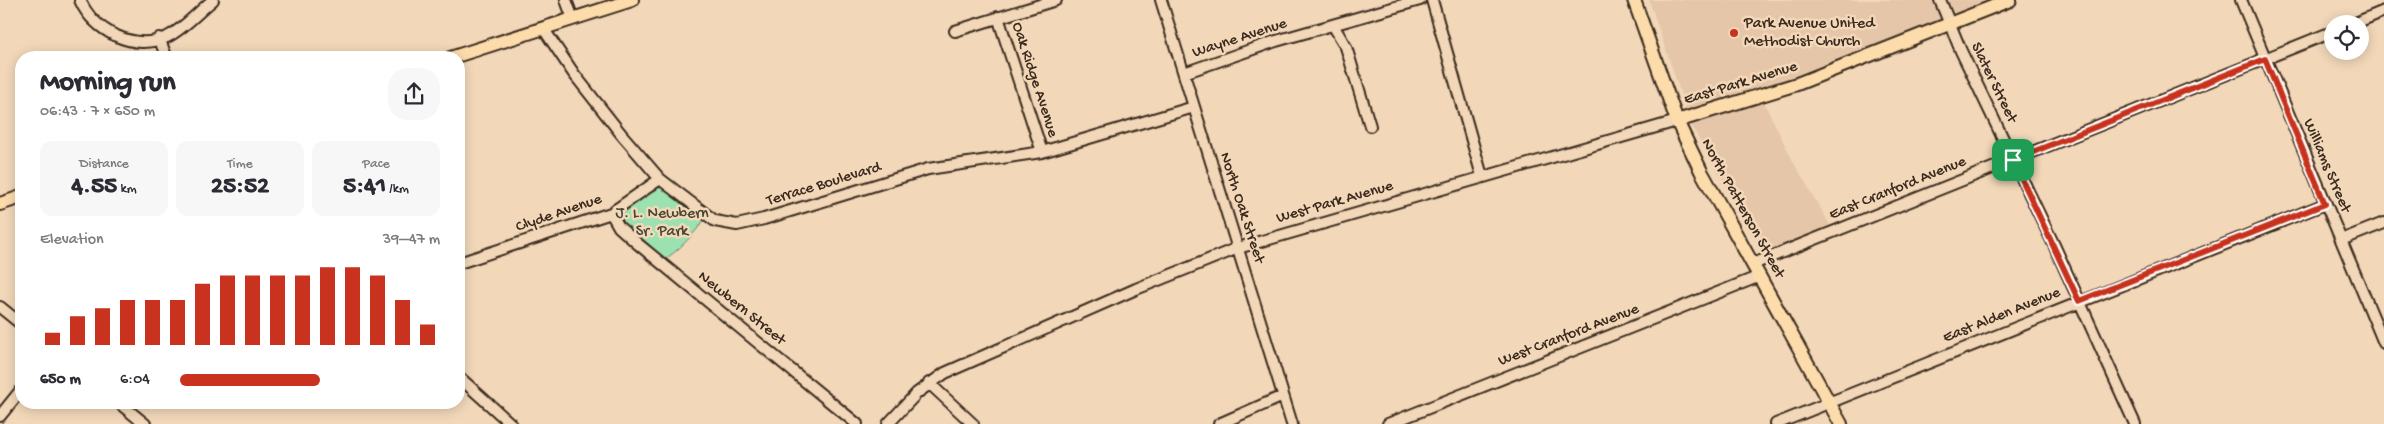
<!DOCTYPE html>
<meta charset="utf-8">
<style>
:root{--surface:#fff;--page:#f7f7f7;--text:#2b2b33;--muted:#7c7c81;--accent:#c8321e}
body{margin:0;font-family:"Gochi Hand",sans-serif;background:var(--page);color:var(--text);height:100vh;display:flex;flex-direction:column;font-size:19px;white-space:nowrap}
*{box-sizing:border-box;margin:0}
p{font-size:16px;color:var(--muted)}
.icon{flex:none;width:28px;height:28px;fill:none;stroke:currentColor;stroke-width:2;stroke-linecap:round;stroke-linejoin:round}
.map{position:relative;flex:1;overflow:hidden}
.drawer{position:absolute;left:15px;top:51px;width:450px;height:358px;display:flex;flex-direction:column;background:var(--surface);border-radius:20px;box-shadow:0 2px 12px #0003}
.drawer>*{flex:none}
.controls{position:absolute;left:2324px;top:15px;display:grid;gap:10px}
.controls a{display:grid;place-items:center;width:45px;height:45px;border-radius:50%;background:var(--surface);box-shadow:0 2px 12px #0003;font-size:25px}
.pin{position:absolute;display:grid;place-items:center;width:42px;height:42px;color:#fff;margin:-21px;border-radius:10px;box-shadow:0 2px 8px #0006}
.round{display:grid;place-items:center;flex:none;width:52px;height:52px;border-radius:20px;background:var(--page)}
.head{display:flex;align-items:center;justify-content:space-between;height:85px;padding:0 25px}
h1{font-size:28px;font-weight:700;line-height:38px}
.metrics{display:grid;grid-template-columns:repeat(3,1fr);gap:8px;height:85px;padding:5px 25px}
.metrics div{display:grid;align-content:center;border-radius:12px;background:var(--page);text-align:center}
.metrics b{font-size:25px;font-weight:700}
.metrics small{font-size:14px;font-weight:400}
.metrics p{font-size:14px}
.chart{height:140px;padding:10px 25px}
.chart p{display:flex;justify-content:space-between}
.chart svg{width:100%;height:90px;margin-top:5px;stroke:var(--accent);stroke-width:6}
ul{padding:0 25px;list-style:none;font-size:16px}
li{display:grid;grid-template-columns:80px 60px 1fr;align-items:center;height:38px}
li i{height:12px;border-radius:6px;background:var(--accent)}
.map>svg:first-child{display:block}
</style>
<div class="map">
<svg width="2384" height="424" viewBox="0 0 2384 424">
<rect width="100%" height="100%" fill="#f2d8b9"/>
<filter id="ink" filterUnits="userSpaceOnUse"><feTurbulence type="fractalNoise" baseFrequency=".02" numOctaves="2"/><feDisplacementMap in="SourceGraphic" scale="10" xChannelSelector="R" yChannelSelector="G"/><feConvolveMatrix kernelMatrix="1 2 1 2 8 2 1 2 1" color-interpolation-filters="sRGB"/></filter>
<g filter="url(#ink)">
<path fill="#e5c6a8" d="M1649 0H1990L1758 90 1794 163 1830 225 1766 256 1692 127Z"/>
<path fill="#9be2b0" stroke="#6b8667" d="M663 187 705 219C692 236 680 250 662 261L621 226 623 213 654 189Z"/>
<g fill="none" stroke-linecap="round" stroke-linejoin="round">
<defs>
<path id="minor" d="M80 0C93 31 134 52 167 37 184 29 199 11 213 0
M566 0 573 19
M1161 0 1292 424
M1432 0 1482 176
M1940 0 1961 51 2054 245 2135 424
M2241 0 2384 343
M998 17 1042 152
M2353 24 2384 11
M1333 25 1346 47 1370 126
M543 28 574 74 622 135 660 179 715 221 737 225 764 219 928 169 1042 152 1194 107
M955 31 1056 0
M159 38 167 58
M1184 73 1276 41 1420 0
M611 213 619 227 638 244 857 424
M2341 240 2384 223
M459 263 611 213 660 179
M1753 264 2332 32
M0 307 21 324
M459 377 511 424
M929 383 973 424
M118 402 145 424
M0 416 21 390
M888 424 917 393 945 373 1136 289 1238 248 1677 121
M1219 424 1283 396
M1388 424 1760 276
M1776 424 2325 204"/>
<path id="major" d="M1634 0 1677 121 1701 171 1841 424
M450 58 632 0
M1677 121 1797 84 2010 0
M0 204 21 197"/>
</defs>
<use href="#minor" stroke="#3b2a1e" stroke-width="14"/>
<use href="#major" stroke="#3b2a1e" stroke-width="16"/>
<use href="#minor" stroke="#f2d8b9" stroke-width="10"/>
<use href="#major" stroke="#fddcac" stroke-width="12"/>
</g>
</g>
<g fill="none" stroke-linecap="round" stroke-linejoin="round" filter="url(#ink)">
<defs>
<path id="route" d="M2265 59 2325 204 2079 301 2013 160Z"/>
</defs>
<use href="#route" stroke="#fff" stroke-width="10"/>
<use href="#route" stroke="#c8321e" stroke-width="6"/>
</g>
<circle fill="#c8321e" stroke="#f2d8b9" stroke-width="2" cx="1734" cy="33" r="5"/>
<g text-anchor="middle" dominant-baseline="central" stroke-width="5" stroke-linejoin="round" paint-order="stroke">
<g font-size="16" fill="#3b2a1e" stroke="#f2d8b9" text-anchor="start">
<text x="1744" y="24">Park Avenue United<tspan x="1744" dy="18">Methodist Church</tspan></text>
</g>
<g font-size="16" fill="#3b2a1e" stroke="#f2d8b9">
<text transform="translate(1240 39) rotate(-18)">Wayne Avenue</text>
<text transform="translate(1034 80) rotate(72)">Oak Ridge Avenue</text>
<text transform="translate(1993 83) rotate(64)">Slater Street</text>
<text transform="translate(1741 84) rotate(-17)">East Park Avenue</text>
<text transform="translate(2326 166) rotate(67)">Williams Street</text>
<text transform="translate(824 185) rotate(-17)">Terrace Boulevard</text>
<text transform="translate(1898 189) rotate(-22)">East Cranford Avenue</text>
<text transform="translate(1335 203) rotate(-16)">West Park Avenue</text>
<text transform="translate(1241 208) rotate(72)">North Oak Street</text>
<text transform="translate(1742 209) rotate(61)">North Patterson Street</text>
<text transform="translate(559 214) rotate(-19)">Clyde Avenue</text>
<text transform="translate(741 309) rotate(39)">Newbern Street</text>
<text transform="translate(2002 316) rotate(-22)">East Alden Avenue</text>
<text transform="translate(1569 336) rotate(-21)">West Cranford Avenue</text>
</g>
<g font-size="16" fill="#494634" stroke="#f2d8b9">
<text x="662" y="214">J. L. Newbern<tspan x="662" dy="18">Sr. Park</tspan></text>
</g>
</g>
</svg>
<div class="controls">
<a><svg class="icon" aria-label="locate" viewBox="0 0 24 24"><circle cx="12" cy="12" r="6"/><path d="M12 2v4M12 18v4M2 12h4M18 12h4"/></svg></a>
</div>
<div class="pin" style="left:2013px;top:160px;background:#1e9e55"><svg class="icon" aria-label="arrive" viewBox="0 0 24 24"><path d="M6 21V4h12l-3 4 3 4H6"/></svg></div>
<section class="drawer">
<div class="head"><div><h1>Morning run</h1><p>06:43 · 7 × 650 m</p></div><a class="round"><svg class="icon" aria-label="share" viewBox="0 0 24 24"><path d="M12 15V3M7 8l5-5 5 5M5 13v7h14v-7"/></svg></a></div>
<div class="metrics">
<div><p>Distance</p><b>4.55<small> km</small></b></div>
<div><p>Time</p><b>25:52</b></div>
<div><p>Pace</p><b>5:41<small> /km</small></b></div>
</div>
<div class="chart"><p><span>Elevation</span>39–47 m</p>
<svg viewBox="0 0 160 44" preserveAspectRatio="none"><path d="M5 44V38M15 44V30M25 44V26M35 44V22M45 44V22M55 44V22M65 44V14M75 44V10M85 44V10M95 44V10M105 44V10M115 44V6M125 44V6M135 44V10M145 44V22M155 44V34"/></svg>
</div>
<ul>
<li><b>650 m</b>6:04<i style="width:54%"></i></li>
</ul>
</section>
</div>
